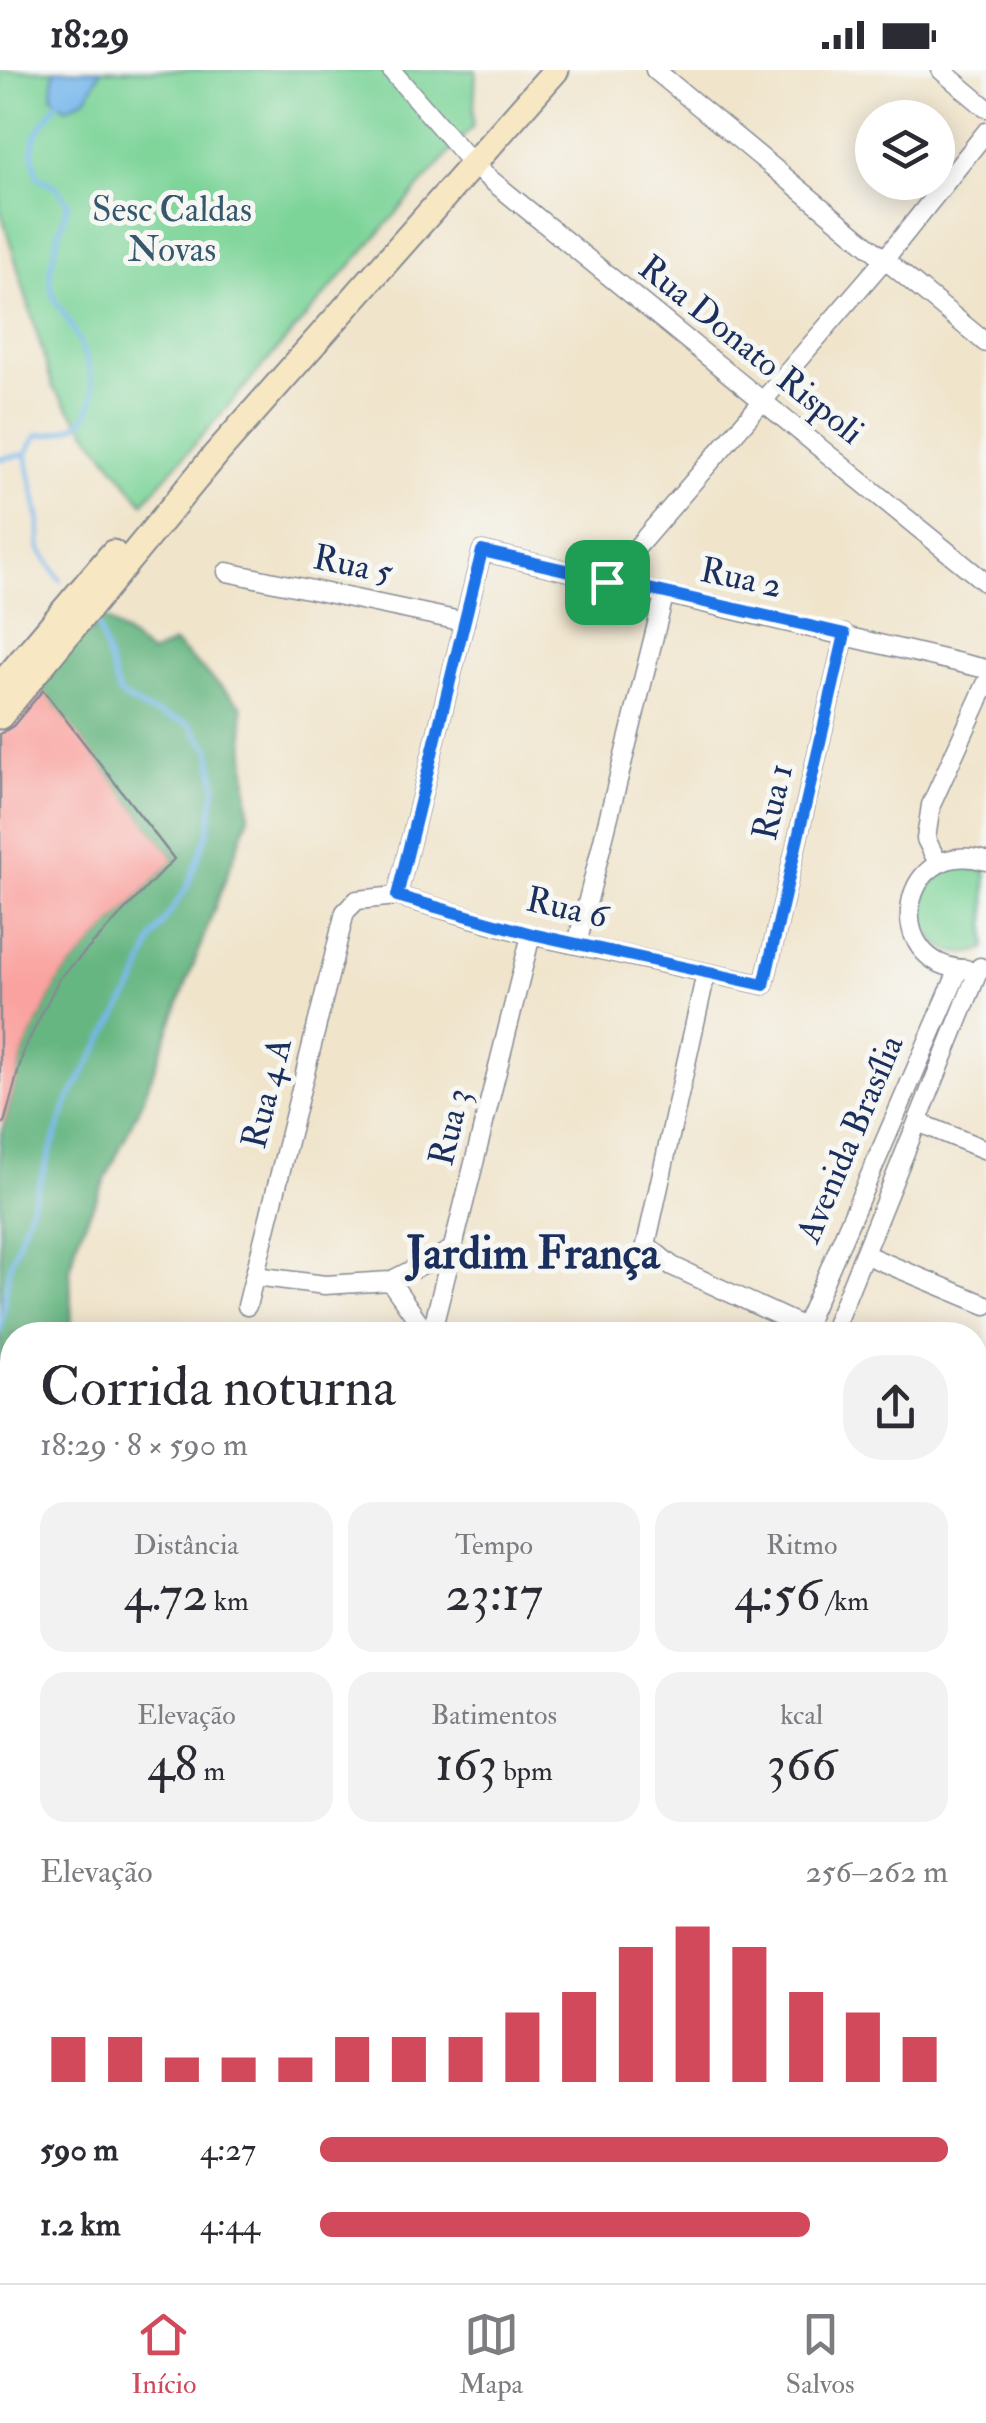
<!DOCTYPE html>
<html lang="pt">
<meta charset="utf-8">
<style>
:root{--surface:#fff;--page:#f2f2f3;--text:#2b2b33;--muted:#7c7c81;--line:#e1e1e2;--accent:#d1495b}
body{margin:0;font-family:"IM FELL Double Pica",serif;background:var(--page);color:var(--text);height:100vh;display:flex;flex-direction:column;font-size:38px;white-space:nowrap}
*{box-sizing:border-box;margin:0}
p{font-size:32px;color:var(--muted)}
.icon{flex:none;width:55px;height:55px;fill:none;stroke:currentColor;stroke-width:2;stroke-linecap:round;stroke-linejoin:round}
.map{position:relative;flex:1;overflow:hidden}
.drawer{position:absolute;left:0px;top:1252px;width:988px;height:962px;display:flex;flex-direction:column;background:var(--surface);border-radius:40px 40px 0 0;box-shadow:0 5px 25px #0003}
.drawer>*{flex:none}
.fabs{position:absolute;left:855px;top:30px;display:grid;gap:20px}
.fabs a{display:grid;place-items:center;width:100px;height:100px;border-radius:50%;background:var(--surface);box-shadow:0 5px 25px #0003;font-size:50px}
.pin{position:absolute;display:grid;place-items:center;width:85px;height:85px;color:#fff;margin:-42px;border-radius:20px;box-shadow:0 5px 15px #0006}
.round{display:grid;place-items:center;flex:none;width:105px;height:105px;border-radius:40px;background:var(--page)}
.headline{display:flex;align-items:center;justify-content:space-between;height:170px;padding:0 40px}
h1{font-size:55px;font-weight:600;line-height:75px}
.metrics{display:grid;grid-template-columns:repeat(3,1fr);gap:15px;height:170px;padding:10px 40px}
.metrics div{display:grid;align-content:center;border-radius:25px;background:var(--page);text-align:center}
.metrics b{font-size:50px;font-weight:600}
.metrics small{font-size:28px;font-weight:400}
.metrics p{font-size:28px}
.chart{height:280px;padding:20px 40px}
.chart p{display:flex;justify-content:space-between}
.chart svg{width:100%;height:180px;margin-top:10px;stroke:var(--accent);stroke-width:6}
ul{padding:0 40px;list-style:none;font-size:32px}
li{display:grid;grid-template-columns:160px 120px 1fr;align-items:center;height:75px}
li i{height:25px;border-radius:12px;background:var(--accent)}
.status{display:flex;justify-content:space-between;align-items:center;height:70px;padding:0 50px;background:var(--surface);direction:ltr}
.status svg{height:28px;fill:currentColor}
.tabs{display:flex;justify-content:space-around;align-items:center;height:140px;border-top:2px solid var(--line);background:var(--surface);font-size:28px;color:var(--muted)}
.tabs a{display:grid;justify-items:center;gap:5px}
.tabs .on{color:var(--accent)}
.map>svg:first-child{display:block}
</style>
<div class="status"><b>18:29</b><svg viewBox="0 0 49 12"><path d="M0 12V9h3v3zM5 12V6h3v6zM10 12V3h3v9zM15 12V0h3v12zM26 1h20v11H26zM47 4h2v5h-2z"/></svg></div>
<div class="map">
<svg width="986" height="2213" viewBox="0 0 986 2213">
<rect width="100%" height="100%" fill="#f6f6f2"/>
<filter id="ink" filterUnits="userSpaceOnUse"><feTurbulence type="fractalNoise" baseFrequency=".01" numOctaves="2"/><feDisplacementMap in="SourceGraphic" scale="20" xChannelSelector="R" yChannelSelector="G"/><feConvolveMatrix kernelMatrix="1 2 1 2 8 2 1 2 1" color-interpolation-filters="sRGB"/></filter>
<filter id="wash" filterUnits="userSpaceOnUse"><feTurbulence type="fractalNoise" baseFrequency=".0048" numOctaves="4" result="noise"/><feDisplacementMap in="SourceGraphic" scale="40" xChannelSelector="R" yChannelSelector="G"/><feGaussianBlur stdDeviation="2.25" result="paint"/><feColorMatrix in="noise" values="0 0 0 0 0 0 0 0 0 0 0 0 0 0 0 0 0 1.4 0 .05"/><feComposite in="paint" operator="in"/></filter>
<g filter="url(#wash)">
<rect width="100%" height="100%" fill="#f0e4cb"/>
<path fill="#7dd499" stroke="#4c827c" stroke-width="2.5" d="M0 0H476L473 56 143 433 53 318 0 138Z
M958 796 986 800V878C929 906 891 819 958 796Z"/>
<path fill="#66b681" stroke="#407270" stroke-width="2.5" d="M103 547 151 584 174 573 242 636 249 746 143 1029 78 1168 70 1200 72 1265H12V1649L0 1692V1070L24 980 59 909 174 789 39 616 83 560 91 563Z"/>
<path fill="#77b8ec" stroke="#4974a5" stroke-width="2.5" d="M54 0H101L87 27 66 38 52 26Z"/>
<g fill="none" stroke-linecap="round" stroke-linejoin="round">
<path stroke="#77b8ec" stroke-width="5" d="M0 389 26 384
M60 510 40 479 39 448 26 384 37 365C114 362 97 305 71 255 62 239 49 227 50 207 51 183 63 155 68 132L56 117 38 107C24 62 42 62 61 26
M0 1263 9 1198 69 1029 137 911 153 868 186 819 208 763 216 715 210 679 188 653 148 641 119 624 98 556"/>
</g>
<g id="blocks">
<path fill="#faa29f" d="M43 620 174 789 59 909 24 980 4 1053H0V664L13 656Z"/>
</g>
</g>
<g filter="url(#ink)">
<use href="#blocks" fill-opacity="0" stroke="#868a94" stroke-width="2.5"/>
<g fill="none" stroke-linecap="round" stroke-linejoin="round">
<defs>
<path id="minor" d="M391 0 475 97 986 513
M655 0 986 273
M941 0 986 38
M227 502 465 552
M607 512 884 190 986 62
M938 793 926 769 931 735 986 614
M397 826 482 481 986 599
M577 874 664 526
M966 899C879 896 899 765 986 791
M706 903 646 1175 672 1196 821 1265
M920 1053 986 1080
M866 1185 986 1235
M255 1206 325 1215 390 1211 453 1179
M390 1211 428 1265
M247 1236 345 842 357 830 397 826 531 865 764 915 845 564
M431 1265 531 865
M801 1265 959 899
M831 1265 980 897
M975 1333 986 1337
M975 1668 986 1666
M0 1922 12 1882
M975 1950 986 1966
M0 2078 12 2080
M975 2086 986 2098
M975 2117 986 2126
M676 2202 729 2213
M847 2202 856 2213
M551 2213 553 2202"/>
<path id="secondary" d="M0 616 113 483
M0 646 217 383 556 0"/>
</defs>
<use href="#minor" stroke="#868a94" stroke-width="21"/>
<use href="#secondary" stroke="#868a94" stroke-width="29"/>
<use href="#minor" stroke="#fff" stroke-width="18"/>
<use href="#secondary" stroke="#f7e8c3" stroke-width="25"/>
</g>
</g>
<g fill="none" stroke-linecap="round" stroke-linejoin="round" filter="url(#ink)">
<defs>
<path id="route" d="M482 481 845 564 764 915 532 864 397 826Z"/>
</defs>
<use href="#route" stroke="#fff" stroke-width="20"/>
<use href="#route" stroke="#1a73e8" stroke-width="12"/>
</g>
<g text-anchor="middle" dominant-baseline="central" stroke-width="10" stroke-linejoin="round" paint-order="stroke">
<g font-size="35" fill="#34586d" stroke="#f6f6f2">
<text x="172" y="140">Sesc Caldas<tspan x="172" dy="40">Novas</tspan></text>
</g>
<g font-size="35" fill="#1b2f5e" stroke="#f6f6f2">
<text transform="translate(751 280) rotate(39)">Rua Donato Rispoli</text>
<text transform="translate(353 495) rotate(12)">Rua 5</text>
<text transform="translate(741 508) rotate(12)">Rua 2</text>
<text transform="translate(773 732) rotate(-77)">Rua 1</text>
<text transform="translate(567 838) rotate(13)">Rua 6</text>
<text transform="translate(267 1023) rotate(-76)">Rua 4 A</text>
<text transform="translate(450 1057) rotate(-76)">Rua 3</text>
<text transform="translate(850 1069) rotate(-67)">Avenida Brasília</text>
</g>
<g font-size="45" font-weight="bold" fill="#1b2f5e" stroke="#f6f6f2">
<text x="533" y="1184">Jardim França</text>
</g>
</g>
</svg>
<div class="fabs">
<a><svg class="icon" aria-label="layers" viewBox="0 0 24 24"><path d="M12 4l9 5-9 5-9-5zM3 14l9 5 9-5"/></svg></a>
</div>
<div class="pin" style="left:607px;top:512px;background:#1e9e55"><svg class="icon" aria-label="arrive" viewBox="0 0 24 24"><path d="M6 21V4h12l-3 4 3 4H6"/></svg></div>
<section class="drawer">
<div class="headline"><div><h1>Corrida noturna</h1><p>18:29 · 8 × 590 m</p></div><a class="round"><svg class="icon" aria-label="share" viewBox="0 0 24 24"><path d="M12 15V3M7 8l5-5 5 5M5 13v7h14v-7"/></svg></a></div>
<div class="metrics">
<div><p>Distância</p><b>4.72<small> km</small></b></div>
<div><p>Tempo</p><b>23:17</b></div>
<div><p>Ritmo</p><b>4:56<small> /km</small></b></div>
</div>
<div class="metrics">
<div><p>Elevação</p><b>48<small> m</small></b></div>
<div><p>Batimentos</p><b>163<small> bpm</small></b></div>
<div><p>kcal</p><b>366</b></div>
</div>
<div class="chart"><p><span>Elevação</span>256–262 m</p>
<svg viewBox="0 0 160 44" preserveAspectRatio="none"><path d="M5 44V33M15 44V33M25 44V38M35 44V38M45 44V38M55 44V33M65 44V33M75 44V33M85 44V27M95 44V22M105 44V11M115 44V6M125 44V11M135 44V22M145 44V27M155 44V33"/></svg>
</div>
<ul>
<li><b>590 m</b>4:27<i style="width:100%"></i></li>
<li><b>1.2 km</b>4:44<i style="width:78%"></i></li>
</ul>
</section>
</div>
<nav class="tabs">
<a class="on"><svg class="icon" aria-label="home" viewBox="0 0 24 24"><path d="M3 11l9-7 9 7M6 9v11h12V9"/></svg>Início</a>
<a><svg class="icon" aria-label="map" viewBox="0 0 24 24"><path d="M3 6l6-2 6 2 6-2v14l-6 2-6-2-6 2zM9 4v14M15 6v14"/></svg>Mapa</a>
<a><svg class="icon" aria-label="saved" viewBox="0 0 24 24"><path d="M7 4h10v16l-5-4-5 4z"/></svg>Salvos</a>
</nav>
